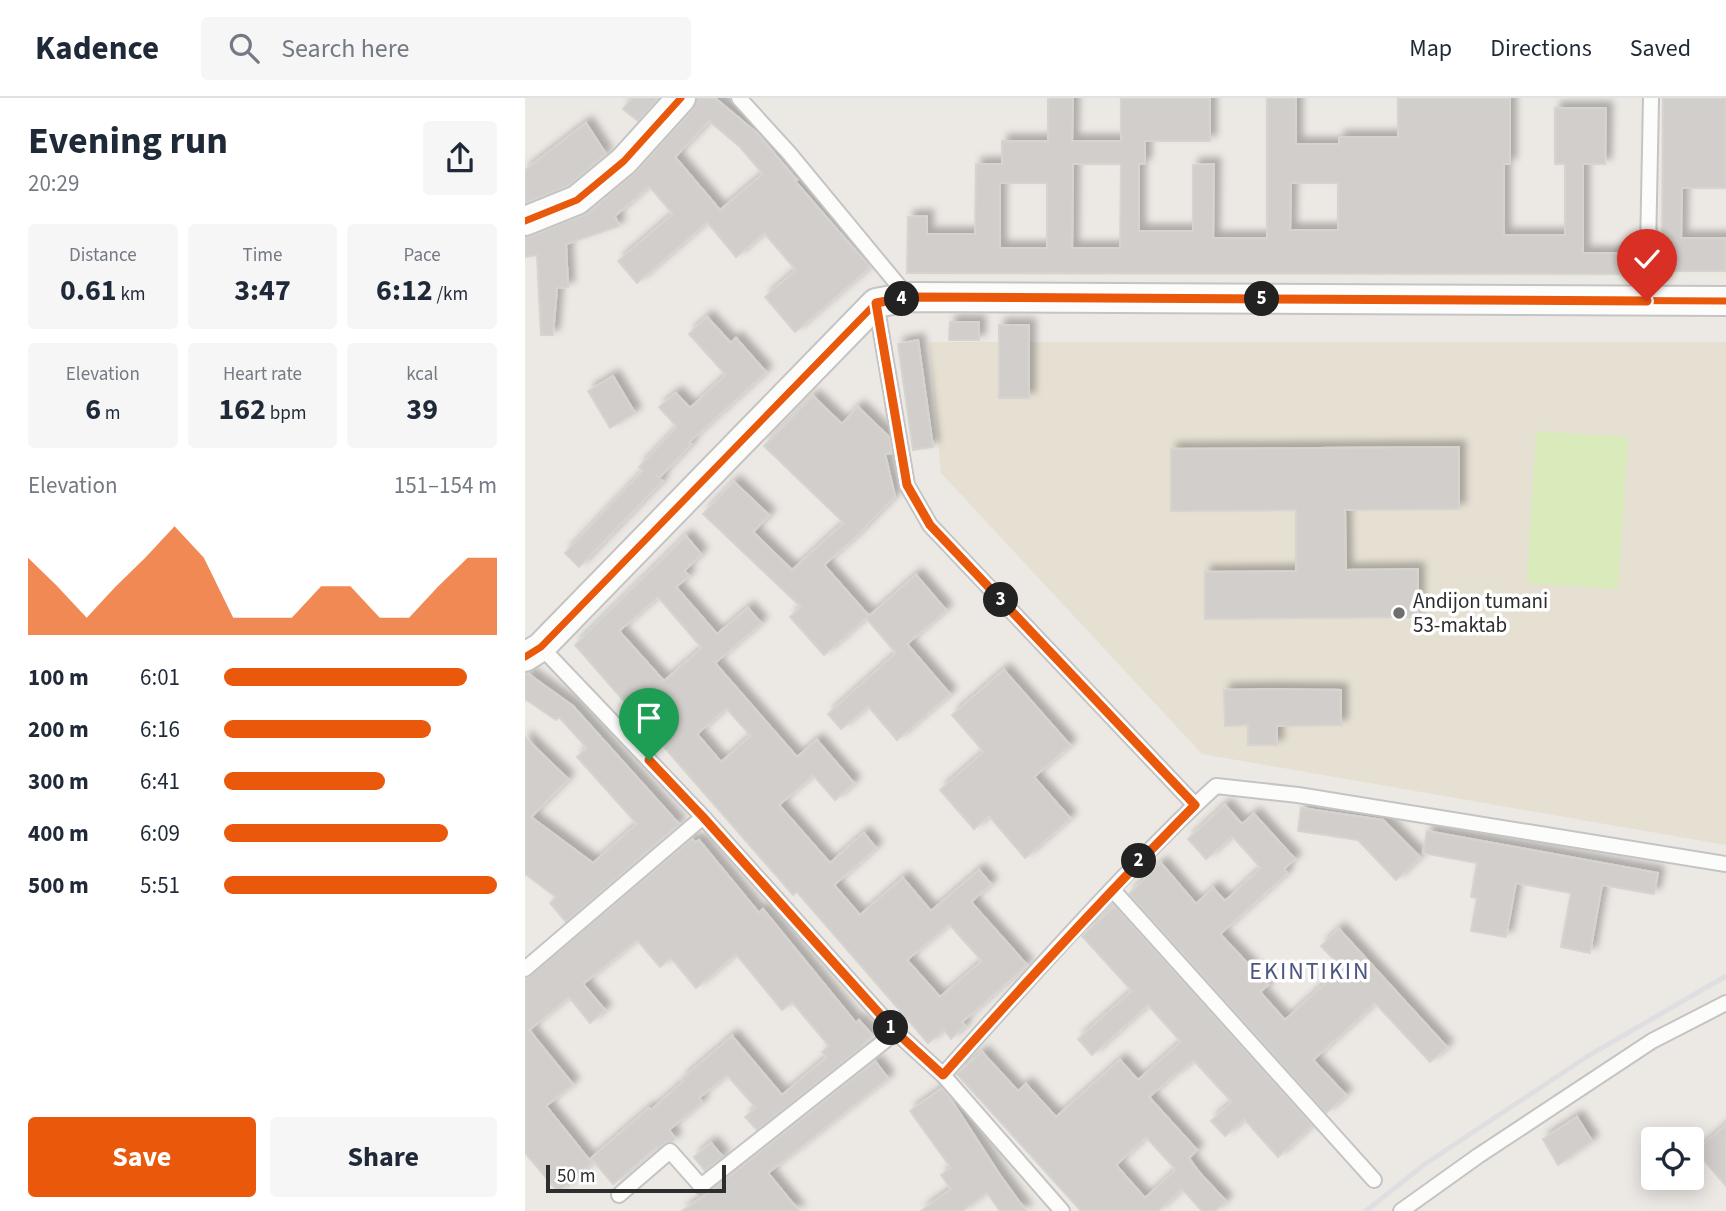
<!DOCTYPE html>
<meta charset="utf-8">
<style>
:root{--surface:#fff;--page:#f6f6f7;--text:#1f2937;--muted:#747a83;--line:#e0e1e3;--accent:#ea580c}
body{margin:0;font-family:"Source Sans 3",sans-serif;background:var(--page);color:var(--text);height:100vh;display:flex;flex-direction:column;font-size:26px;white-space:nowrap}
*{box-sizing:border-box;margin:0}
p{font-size:23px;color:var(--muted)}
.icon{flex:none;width:38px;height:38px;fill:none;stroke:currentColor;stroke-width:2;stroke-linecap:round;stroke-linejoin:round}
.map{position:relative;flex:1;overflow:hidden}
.panel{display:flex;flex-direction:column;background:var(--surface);width:525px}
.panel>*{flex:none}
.controls{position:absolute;left:1116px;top:1029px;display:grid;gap:14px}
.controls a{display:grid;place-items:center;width:63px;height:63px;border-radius:7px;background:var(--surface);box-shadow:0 4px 18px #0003;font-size:35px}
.scale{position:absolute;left:21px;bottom:18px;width:180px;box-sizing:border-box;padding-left:7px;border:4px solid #2e2e2e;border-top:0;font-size:19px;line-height:24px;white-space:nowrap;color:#2e2e2e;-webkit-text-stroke:5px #fff;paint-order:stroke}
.pin{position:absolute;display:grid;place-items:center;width:60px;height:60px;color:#fff;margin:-72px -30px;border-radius:50% 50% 50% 0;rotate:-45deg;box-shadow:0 0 7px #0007}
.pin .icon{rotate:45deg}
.km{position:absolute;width:35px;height:35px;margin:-18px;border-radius:50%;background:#222;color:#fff;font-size:19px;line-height:35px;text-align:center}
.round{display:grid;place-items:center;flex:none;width:74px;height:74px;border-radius:7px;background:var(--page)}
.overview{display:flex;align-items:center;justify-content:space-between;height:119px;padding:0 28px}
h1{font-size:38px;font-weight:700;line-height:52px}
.metrics{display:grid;grid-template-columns:repeat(3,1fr);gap:10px;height:119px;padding:7px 28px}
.metrics div{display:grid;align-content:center;border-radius:7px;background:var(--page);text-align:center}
.metrics b{font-size:30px;font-weight:700}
.metrics small{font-size:19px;font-weight:400}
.metrics p{font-size:19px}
.chart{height:196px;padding:14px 28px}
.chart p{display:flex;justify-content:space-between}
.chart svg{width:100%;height:126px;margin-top:7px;fill:var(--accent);opacity:.7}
.cta{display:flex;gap:14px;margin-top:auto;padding:14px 28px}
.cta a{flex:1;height:80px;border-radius:7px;background:var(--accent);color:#fff;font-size:28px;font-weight:700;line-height:80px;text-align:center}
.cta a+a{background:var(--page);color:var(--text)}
ul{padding:0 28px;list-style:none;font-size:23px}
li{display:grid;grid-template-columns:112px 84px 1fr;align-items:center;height:52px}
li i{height:18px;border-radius:9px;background:var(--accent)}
header{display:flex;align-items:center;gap:42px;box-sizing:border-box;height:98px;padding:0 35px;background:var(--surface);border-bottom:2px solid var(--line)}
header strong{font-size:33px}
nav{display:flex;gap:38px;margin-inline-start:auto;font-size:24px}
.search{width:490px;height:63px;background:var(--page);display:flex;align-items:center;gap:18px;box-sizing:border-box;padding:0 24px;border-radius:7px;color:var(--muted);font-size:26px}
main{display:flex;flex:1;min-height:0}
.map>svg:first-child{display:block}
</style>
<header>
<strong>Kadence</strong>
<div class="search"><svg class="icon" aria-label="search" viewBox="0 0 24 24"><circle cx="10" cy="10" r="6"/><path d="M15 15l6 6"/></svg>Search here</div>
<nav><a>Map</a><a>Directions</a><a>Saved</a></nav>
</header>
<main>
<section class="panel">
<div class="overview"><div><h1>Evening run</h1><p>20:29</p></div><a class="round"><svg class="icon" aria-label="share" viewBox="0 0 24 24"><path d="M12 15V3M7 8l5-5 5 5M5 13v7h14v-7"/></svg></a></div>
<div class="metrics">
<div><p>Distance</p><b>0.61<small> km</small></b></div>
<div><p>Time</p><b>3:47</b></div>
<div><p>Pace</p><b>6:12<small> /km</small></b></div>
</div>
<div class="metrics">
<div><p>Elevation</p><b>6<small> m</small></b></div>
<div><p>Heart rate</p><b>162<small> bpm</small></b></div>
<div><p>kcal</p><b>39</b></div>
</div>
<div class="chart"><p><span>Elevation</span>151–154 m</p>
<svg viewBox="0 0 160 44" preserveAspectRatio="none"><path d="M0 44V17L10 27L20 38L30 27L40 17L50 6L60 17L70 38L80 38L90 38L100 27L110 27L120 38L130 38L140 27L150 17L160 17V44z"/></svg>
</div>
<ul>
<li><b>100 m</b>6:01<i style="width:89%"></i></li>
<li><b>200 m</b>6:16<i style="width:76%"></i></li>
<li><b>300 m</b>6:41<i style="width:59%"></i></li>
<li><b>400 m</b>6:09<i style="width:82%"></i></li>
<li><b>500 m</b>5:51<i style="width:100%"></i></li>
</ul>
<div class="cta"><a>Save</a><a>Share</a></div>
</section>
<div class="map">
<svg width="1201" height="1113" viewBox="0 0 1201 1113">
<defs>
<filter id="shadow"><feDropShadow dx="6" dy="-6" stdDeviation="3.5" flood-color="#0004"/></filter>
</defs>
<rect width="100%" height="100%" fill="#ece8e4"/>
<path fill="#e6e0d3" d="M404 244H1201V747L677 656 416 375Z"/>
<path fill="#d9eabb" d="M1011 333 1103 339 1093 491 1002 485Z"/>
<path fill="#d1cecb" stroke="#d7d4d0" stroke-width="2" fill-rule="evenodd" filter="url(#shadow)" d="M107 0H134L113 23 98 11Z
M172 0H190L232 35 272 82H269L345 169 270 234 240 199 271 172 239 135 211 159 182 124 112 185 93 163 148 116 124 88 90 118 94 128 41 146 43 189 32 190 28 237H16L12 157 0 159V139L6 138 63 115 111 74 168 11ZM184 23 215 49 238 76 195 112 150 59Z
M523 0H548L547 43H596V0H685V43H620V66H614V133H668V67L689 66 688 140H742V0H771V46H814V39H873V0H985V66H979V137H1040V66H1030V10H1081L1080 66H1058V155H1107V176L382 175 383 119 402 118V136H450L451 66H477V43H523ZM548 66H596L595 150H547ZM475 85H522V150H475ZM766 85H813V132H765Z
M1138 0H1201V90H1157L1156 140H1201V173H1137Z
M61 25 81 56 43 88 0 105V72Z
M182 219 206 245 211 240 241 274 164 344 166 346 134 380 130 376 137 383 54 469 40 455 118 373 114 369 152 329 134 309 151 295 165 310 201 277 164 236Z
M425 224H454V242H424Z
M474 227H504V300H474Z
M393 242 408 349 388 352 373 246Z
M88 278 110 315 85 330 63 293Z
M288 298 317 326 333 309 364 339 367 355 360 356 370 398 330 439 299 467 344 518 391 477 421 512 382 546 425 596 372 642 343 608 316 631 303 616 371 555 341 520 299 557 265 519 276 509 178 416 209 384 244 417 228 434 267 472 319 425 239 348Z
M934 349V411L820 412 821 472 893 471V519L680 521V474L771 473V412L646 413V351Z
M161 438 176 456 159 473 164 478 151 489 192 536 223 510 236 525 190 565 272 659 292 642 329 685 310 702 288 677 254 707 305 765 339 735 351 750 309 787 335 817 378 780 406 813 454 772 466 786 446 804 502 867 437 924 440 928 426 941 419 932 403 945 272 794 268 797 50 547ZM133 499 177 550 139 583 94 533ZM201 610 226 638 196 664 172 636ZM424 826 457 863 415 899 382 862Z
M479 572 545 647 509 679 545 720 500 760 464 718 449 731 415 692 459 654 427 617Z
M2 575 48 608 154 726 41 824 25 805 31 799 0 776V639L43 681 6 719 68 765 112 726 52 659 62 650 34 619 31 622 0 601V576Z
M746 591 816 592V627L752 628V647H723V627L700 628 699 592Z
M700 707 717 726 729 716 770 761 759 771 762 775 695 836 743 887 735 894 760 922 817 870 796 848 814 831 922 949 905 964 850 905 788 962 821 997 801 1015 604 796 636 765 671 806 688 790 700 803 736 770 707 738 681 761 663 741Z
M776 710 858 722 895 759 871 782 833 742 773 733Z
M902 733 1133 775 1129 796 1077 787 1065 855 1036 849 1046 795 991 785 981 839 946 833 952 800 946 799 952 765 898 755Z
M167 741 170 744 174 742 234 815 238 811 331 925 334 922 348 938 337 947 338 948 232 1032 220 1019 231 1010 202 977 174 1000 177 1004 144 1032 150 1040 147 1044 139 1045 133 1051 132 1049 88 1086 66 1060 124 1010 126 1012 159 983 157 981 207 938 257 997 302 959 297 954 304 948 267 904 257 912 211 856 171 890 146 860 135 869 112 842 58 886 80 912 65 925 44 899 4 932 48 986 21 1008 67 1065 33 1094 0 1055V882Z
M590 808 787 1027 753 1059 719 1021 700 1038 686 1023 707 1004 668 962 652 976 651 975 624 999 672 1052 664 1060 674 1074 701 1103 690 1113H677L657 1091 633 1113H556L432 976 457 954 493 993 501 986 531 1019 595 962 613 982 656 944 623 907 567 957 553 941 607 893 557 838ZM621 1039 651 1072 620 1100 591 1067Z
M350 963 363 980 243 1075 274 1113H157L183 1095Z
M417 990 425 1000 475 1077 501 1113H475L462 1095 437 1113H396L426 1091 416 1077 426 1070 385 1013Z
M1052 1019 1067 1043 1033 1067 1018 1041Z
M1201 1027V1088L1171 1053Z
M186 1045 198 1059 180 1073 169 1059Z"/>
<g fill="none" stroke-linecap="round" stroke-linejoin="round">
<defs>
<path id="lane" d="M214 0 264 55 383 199
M1122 203 1126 0
M351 205 382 387 405 427 670 707
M16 549 178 719 371 934 418 977C482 905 547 832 614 763 640 737 664 712 691 688L773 697 1201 766
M587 791 849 1082
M0 871 178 719
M418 977 537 1113
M94 1097 145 1053 176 1088 371 934
M876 1113 953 1058 1127 943 1201 905"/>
<path id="street" d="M0 123 52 102 99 63 156 0
M0 559 16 549 351 205 383 199 1201 203"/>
</defs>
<use href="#lane" stroke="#c5c4c5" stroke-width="18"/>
<use href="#street" stroke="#c5c4c5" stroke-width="32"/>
<use href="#lane" stroke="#fcfcfb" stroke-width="14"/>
<use href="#street" stroke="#fcfcfb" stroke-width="28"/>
<path stroke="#dfdfe1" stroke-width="5" d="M841 1113 900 1066 1063 958 1201 878"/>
<defs>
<path id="cycleway" d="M0 123 52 102 99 63 156 0
M0 559 16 549 351 205 383 199 1201 203"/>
</defs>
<use href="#cycleway" stroke="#fff" stroke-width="11"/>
<use href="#cycleway" stroke="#e8590c" stroke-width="7"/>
</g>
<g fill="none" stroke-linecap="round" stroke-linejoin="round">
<defs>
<path id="route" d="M124 662 178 719 371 934 418 977C500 885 583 795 670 707L405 427 382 387 351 205 383 199 1122 203"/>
</defs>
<use href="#route" stroke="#fff" stroke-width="14"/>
<use href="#route" stroke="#ea580c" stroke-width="9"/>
</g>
<circle fill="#706f6e" stroke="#fff" stroke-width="2.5" cx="874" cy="515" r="7"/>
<g text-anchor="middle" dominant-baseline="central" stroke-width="7" stroke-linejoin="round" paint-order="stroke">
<g font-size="21" fill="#2e2e2e" stroke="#fff" text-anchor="start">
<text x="888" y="503">Andijon tumani<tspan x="888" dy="24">53-maktab</tspan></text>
</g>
<g font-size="24" letter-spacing="2" fill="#4d5680" stroke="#fff">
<text x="785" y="873">EKINTIKIN</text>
</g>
</g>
</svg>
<div class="controls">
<a><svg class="icon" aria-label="locate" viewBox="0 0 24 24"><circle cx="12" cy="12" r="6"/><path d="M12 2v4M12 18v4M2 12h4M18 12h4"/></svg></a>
</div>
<div class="scale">50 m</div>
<div class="pin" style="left:124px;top:662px;background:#1e9e55"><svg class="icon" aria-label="arrive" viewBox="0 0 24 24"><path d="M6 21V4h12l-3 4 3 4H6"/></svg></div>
<div class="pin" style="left:1122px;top:203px;background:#d93025"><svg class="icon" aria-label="check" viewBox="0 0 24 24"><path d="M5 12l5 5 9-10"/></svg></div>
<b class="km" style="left:366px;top:930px">1</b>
<b class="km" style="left:614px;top:763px">2</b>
<b class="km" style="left:476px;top:502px">3</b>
<b class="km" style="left:377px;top:201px">4</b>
<b class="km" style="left:737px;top:201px">5</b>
</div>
</main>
